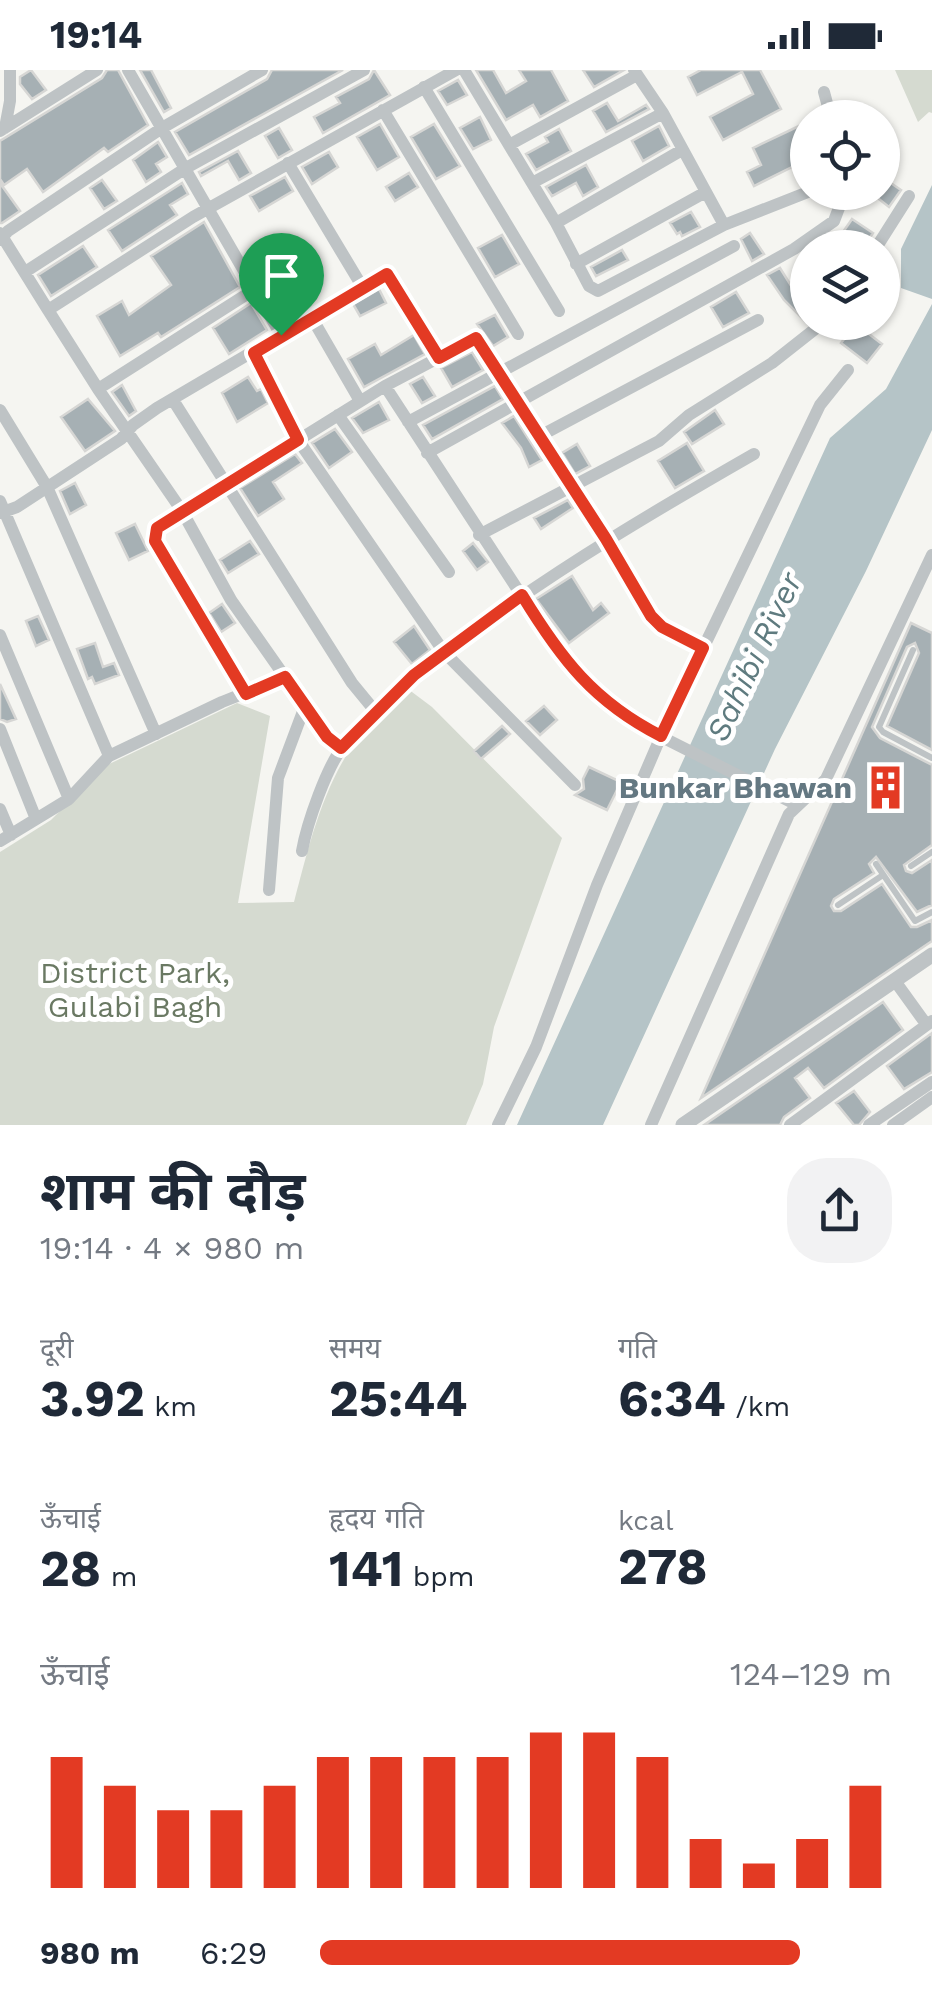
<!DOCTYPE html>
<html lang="hi">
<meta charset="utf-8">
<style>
:root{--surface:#fff;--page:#f2f2f3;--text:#1f2937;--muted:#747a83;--accent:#e33a23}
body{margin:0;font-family:"Work Sans","Noto Sans Devanagari",sans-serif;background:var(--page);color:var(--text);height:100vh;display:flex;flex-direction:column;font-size:38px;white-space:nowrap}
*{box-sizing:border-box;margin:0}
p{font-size:32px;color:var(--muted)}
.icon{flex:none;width:55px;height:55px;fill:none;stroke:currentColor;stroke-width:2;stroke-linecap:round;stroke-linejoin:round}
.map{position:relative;height:1055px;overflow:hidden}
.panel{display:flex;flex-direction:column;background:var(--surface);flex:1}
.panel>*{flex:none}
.buttons{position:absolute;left:790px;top:30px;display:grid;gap:20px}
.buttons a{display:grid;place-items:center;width:110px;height:110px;border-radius:50%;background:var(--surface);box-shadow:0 2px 8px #0004;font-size:50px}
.pin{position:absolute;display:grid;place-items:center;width:85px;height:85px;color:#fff;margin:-102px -42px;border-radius:50% 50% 50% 0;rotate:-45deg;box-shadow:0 0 10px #0007}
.pin .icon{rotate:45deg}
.round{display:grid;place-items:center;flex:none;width:105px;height:105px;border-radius:40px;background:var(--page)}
.headline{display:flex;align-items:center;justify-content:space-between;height:170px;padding:0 40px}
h1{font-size:55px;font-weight:700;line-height:75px}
.metrics{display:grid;grid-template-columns:repeat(3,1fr);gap:15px;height:170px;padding:10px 40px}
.metrics div{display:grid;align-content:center}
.metrics b{font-size:50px;font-weight:700}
.metrics small{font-size:28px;font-weight:400}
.metrics p{font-size:28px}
.chart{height:280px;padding:20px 40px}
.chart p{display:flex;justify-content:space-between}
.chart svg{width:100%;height:180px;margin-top:10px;stroke:var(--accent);stroke-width:6}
ul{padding:0 40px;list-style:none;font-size:32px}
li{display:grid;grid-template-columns:160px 120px 1fr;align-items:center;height:75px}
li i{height:25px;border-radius:12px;background:var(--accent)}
.status{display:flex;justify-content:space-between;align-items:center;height:70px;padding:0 50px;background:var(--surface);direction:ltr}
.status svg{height:28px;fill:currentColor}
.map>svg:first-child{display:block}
</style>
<div class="status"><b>19:14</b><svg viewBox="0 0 49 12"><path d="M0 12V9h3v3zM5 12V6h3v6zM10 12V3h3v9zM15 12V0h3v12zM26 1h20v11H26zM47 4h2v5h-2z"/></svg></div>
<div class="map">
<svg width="932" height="1055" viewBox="0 0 932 1055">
<rect width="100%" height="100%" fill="#f5f5f1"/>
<path fill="#d5dad0" d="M895 0H932V43L929 42 918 52Z
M408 619 432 637 562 768 494 957 483 1014 466 1055H0V782L51 750 105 696 237 633 270 646 238 833 294 832C310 772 325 705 367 657 379 643 395 632 408 619Z"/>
<path fill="#b5c4c7" d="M932 115V229L901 218V179Z
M932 234V360L866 501 775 679 603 1055H517L830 368 886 319Z"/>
<path fill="#a6b0b4" stroke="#d6d6d4" stroke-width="2.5" d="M31 0 46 20 32 29 20 14V7Z
M107 0H118L148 55 108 82 104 78 43 122 27 99 4 115 0 109V71L102 8Z
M140 0H151L171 38 164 42Z
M272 0H343L189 85 175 62 267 9Z
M374 0 390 25 323 63 314 47 340 33 336 27 369 9Z
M476 0H493L506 23 526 11 519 0H551L568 31 540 47 533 35 506 50Z
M583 0H624L594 17Z
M701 0H760L781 39 723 70 710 47 753 24 742 2 697 25 688 7Z
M458 10 467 25 447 35 438 21Z
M607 33 618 51 646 35 649 39 606 62 593 41Z
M480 47 491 70 473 79 460 58Z
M380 54 399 87 377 100 357 67Z
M434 54 460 96 436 109 411 67Z
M659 56 669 76 643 91 632 71Z
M799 56 808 73V89L754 116 747 102 761 95 753 78Z
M279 58 292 80 278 88 265 66Z
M559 59 571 81 536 100 526 84 548 72 545 67Z
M158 72 167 87 156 94 161 102 146 112 133 90Z
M238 81 251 103 239 110 228 91 201 106 199 102Z
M329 82 338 97 312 114 302 97Z
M586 95 598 117 583 126 576 113 552 126 546 117Z
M409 103 418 117 395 131 386 117Z
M285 107 293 121 259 141 250 126Z
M882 107 901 120 889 137 870 122H882Z
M102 110 117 131 104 139 90 118Z
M0 113 20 141 2 153H0Z
M182 113 188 124 170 135 177 145 122 181 108 160Z
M691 142 700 157 682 166 680 162 677 164 670 153Z
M852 149 873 163 863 178H832Z
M204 152 240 217 161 267 158 263 120 286 97 246 122 231 129 245 171 215 151 186Z
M750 163 764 184 752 191 741 169Z
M502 165 519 194 495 207 478 178Z
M83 176 97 197 51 226 38 205Z
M622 180 628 190 596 206 591 197Z
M780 198 795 222 808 229 807 253 784 230 767 205Z
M286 203 294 217 279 225 291 244 283 249 264 216Z
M379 219 386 233 360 246 353 234Z
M736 222 749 243 723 257 711 237Z
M251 233 267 260 229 284 213 258Z
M495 245 508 267 493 276 477 254Z
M856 254 882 274 867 293 841 273Z
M414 265 425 284 364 317 348 289 375 274 381 285Z
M472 282 483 300 452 317 441 298Z
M248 307 257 321 261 319 268 333 237 352 222 323Z
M423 307 435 326 422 333 410 314Z
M122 315 136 341 129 346 112 322Z
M495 316 503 329 432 369 423 355Z
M88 329 115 361 85 381 61 347Z
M379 332 389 350 363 363 352 348Z
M715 340 724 354 692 374 684 362Z
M514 346 542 390 529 397 521 378 502 353Z
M335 359 352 382 329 398 312 373Z
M687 373 704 401 675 418 658 391Z
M577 374 590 396 575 404 562 383Z
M295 384 302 393 273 412 284 429 258 446 240 418Z
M75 413 86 435 70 444 60 421Z
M568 430 573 438 541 459 534 448Z
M135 454 148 481 129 490 116 463Z
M250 471 259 484 228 503 220 490Z
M473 473 488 492 477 500 463 481Z
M572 506 593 540 601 533 609 543 569 573 536 529Z
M222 534 235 553 221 562 209 543Z
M38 546 49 570 36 576 26 551Z
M911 553 932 563V680L887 656 919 583 915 573 907 577 872 657 880 668 932 695V775L904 795 906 801 912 803 932 790V835L917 842 876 787 869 794 874 803 834 829 831 836 834 841H841L882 814 911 857H917L932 850V871L701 1028Z
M414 556 430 580 412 594 394 572Z
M95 573 103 597 114 593 119 605 95 614 92 607 88 609 77 579Z
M0 614 16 649 7 652 0 649Z
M544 636 557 650 540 665 526 651Z
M502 656 510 664 481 689 474 681Z
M589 697 621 712 607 740 575 725 584 719 583 709Z
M883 932 903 960 824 1018 808 998 795 1008 810 1028 784 1047 780 1055H704Z
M932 963V1002L904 1019 887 996Z
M854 1021 870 1042 859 1055H854L836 1033Z"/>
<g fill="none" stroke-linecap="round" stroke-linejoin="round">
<path stroke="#bec3c5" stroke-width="6" d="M913 580 879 657 883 662 932 688
M876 794 915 851 932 842
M911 796 932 782
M838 835 883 805"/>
<path stroke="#bec3c5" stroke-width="12" d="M128 0 281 265
M464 0 556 153 682 80
M634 0 663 43 724 155
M424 17 559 241
M824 22 831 48
M383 40 518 264
M5 58 10 31V0
M0 61 97 0
M509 75 637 5
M288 93 363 218
M532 113 663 43
M822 122 845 123
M556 153 589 216 598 221 724 155 808 122
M0 163 48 240
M0 170 8 161 162 58 262 0
M876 178 909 126
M576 194 704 123
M25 202 186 98 364 0
M312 248 360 331
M254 283 298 370 444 582 575 715
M385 316 542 557 598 626 624 648 797 735
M98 319 255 219
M173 330 352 613 375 641
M0 340 47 417 156 664
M338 345 449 502
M408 352 734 176
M538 367 758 250
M427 383 794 179 834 151 845 122
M0 431 109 686
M0 443 17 437 121 369 133 355 157 338 383 205 391 206 439 288
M479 465 659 371 689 345 772 293 824 252
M0 565 69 729
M246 624 155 471 157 458 385 316 476 268 605 469 651 546 662 557 703 578
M0 659 36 749
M341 678 327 667 231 530 182 441 98 319 48 240 193 147 456 0
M0 739 11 765
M0 771 69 729 109 686 222 632 285 607
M302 781C307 753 327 696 344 675 381 629 428 593 476 559 565 494 658 439 754 384
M269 820 278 708 305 636
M895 911 926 954
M498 1055 536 977 597 815 661 666 820 335 848 300
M651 1055 789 744 826 709 932 485
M790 1055 932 951
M869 1055 932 1012
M893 1055 932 1027"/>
<path stroke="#bec3c5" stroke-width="15" d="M683 1055 932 885"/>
</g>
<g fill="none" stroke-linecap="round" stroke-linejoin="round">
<defs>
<path id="route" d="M387 204 439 288 476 268 606 469 651 546 662 557 703 578 661 666C594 632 561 589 522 525L414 605 341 678 327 667 285 607 246 624 155 471 157 458 298 370 254 283Z"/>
</defs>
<use href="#route" stroke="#fff" stroke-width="20"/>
<use href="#route" stroke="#e33a23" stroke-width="12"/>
</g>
<defs>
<symbol id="building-bare" viewBox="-9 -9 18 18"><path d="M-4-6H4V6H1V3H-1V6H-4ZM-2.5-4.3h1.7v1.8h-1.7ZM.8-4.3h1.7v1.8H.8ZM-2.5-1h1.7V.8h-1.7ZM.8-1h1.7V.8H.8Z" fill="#e33a23" stroke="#fff" stroke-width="2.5" paint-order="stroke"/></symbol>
</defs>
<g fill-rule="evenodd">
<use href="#building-bare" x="854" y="686" width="63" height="63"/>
</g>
<g text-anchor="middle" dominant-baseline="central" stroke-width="10" stroke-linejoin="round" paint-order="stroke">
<g font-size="30" font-weight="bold" fill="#647882" stroke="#fff" text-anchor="end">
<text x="852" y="717">Bunkar Bhawan</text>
</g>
<g font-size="30" fill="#6a7963" stroke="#fff">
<text x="135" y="902">District Park,<tspan x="135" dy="34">Gulabi Bagh</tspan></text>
</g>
<g font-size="32" font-style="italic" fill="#5f7b7f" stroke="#fff">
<text transform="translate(754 587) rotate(-65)">Sahibi River</text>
</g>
</g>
</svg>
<div class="buttons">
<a><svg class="icon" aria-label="locate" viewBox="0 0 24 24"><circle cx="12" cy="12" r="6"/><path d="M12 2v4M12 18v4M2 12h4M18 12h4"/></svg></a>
<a><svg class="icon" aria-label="layers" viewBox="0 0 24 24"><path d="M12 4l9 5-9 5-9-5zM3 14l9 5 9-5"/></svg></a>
</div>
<div class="pin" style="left:281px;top:265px;background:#1e9e55"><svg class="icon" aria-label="arrive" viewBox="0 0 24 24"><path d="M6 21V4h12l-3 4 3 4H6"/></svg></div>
</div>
<section class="panel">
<div class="headline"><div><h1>शाम की दौड़</h1><p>19:14 · 4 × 980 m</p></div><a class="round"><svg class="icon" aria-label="share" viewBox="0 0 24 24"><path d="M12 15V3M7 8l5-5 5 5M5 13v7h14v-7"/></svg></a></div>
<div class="metrics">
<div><p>दूरी</p><b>3.92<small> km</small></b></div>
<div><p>समय</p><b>25:44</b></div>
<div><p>गति</p><b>6:34<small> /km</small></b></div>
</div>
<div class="metrics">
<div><p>ऊँचाई</p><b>28<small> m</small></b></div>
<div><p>हृदय गति</p><b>141<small> bpm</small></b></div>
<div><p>kcal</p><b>278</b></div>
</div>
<div class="chart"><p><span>ऊँचाई</span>124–129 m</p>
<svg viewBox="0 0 160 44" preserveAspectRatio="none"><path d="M5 44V12M15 44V19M25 44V25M35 44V25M45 44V19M55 44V12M65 44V12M75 44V12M85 44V12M95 44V6M105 44V6M115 44V12M125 44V32M135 44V38M145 44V32M155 44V19"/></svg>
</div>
<ul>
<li><b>980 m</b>6:29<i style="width:84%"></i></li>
</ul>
</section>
